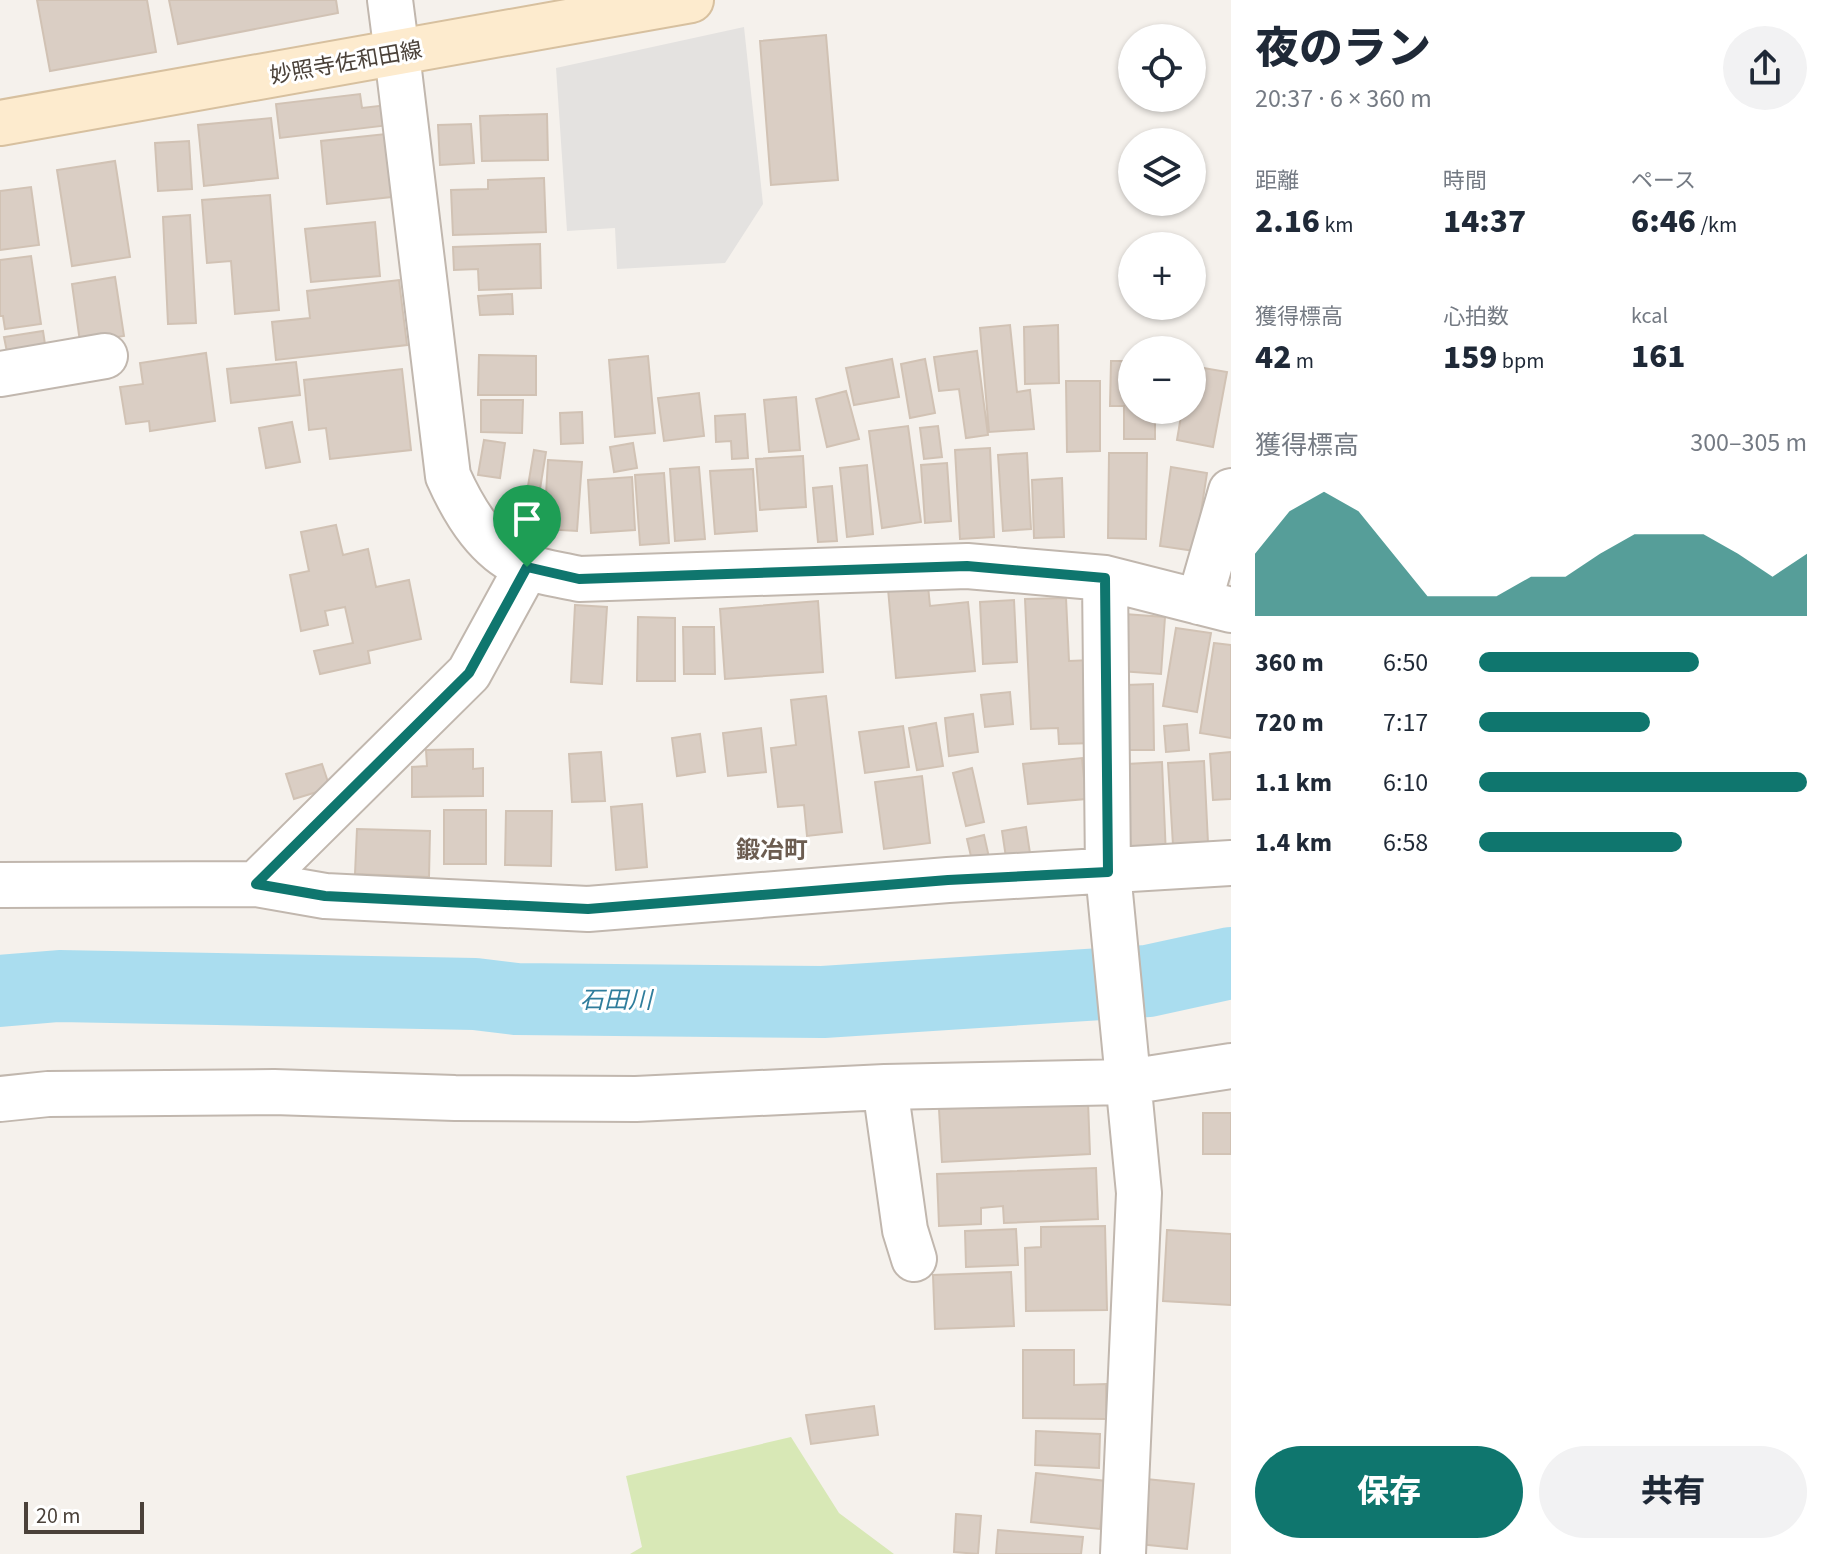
<!DOCTYPE html>
<html lang="ja">
<meta charset="utf-8">
<style>
:root{--surface:#fff;--page:#f2f2f3;--text:#1f2937;--muted:#747a83;--accent:#0f766e}
body{margin:0;font-family:"Source Sans 3","Noto Sans JP",sans-serif;background:var(--page);color:var(--text);height:100vh;display:flex;flex-direction:column;font-size:30px;white-space:nowrap}
*{box-sizing:border-box;margin:0}
p{font-size:26px;color:var(--muted)}
.icon{flex:none;width:44px;height:44px;fill:none;stroke:currentColor;stroke-width:2;stroke-linecap:round;stroke-linejoin:round}
.map{position:relative;flex:1;overflow:hidden}
.side{display:flex;flex-direction:column;background:var(--surface);width:600px}
.side>*{flex:none}
.fabs{position:absolute;left:1118px;top:24px;display:grid;gap:16px}
.fabs a{display:grid;place-items:center;width:88px;height:88px;border-radius:50%;background:var(--surface);box-shadow:0 2px 6px #0004;font-size:40px}
.scale{position:absolute;left:24px;bottom:20px;width:120px;box-sizing:border-box;padding-left:8px;border:4px solid #4a4139;border-top:0;font-size:22px;line-height:28px;white-space:nowrap;color:#4a4139;-webkit-text-stroke:6px #fff;paint-order:stroke}
.pin{position:absolute;display:grid;place-items:center;width:68px;height:68px;color:#fff;margin:-82px -34px;border-radius:50% 50% 50% 0;rotate:-45deg;box-shadow:0 0 8px #0007}
.pin .icon{rotate:45deg}
.round{display:grid;place-items:center;flex:none;width:84px;height:84px;border-radius:42px;background:var(--page)}
.head{display:flex;align-items:center;justify-content:space-between;height:136px;padding:0 24px}
h1{font-size:44px;font-weight:800;line-height:60px}
.stats{display:grid;grid-template-columns:repeat(3,1fr);gap:12px;height:136px;padding:8px 24px}
.stats div{display:grid;align-content:center}
.stats b{font-size:34px;font-weight:800}
.stats small{font-size:22px;font-weight:400}
.stats p{font-size:22px}
.chart{height:224px;padding:16px 24px}
.chart p{display:flex;justify-content:space-between}
.chart svg{width:100%;height:144px;margin-top:8px;fill:var(--accent);opacity:.7}
.button{display:flex;gap:16px;margin-top:auto;padding:16px 24px}
.button a{flex:1;height:92px;border-radius:48px;background:var(--accent);color:#fff;font-size:32px;font-weight:800;line-height:92px;text-align:center}
.button a+a{background:var(--page);color:var(--text)}
ul{padding:0 24px;list-style:none;font-size:26px}
li{display:grid;grid-template-columns:128px 96px 1fr;align-items:center;height:60px}
li i{height:20px;border-radius:10px;background:var(--accent)}
main{display:flex;flex:1;min-height:0}
.map>svg:first-child{display:block}
</style>
<main>
<div class="map">
<svg width="1231" height="1554" viewBox="0 0 1231 1554">
<rect width="100%" height="100%" fill="#f5f1ec"/>
<path fill="#d8e8b6" d="M791 1437 839 1513 894 1554H630L642 1547 626 1476Z"/>
<path fill="#e4e2e0" d="M744 27 763 204 725 263 617 269 615 228 567 231 556 68Z"/>
<g fill="none" stroke-linecap="round" stroke-linejoin="round">
<path stroke="#aaddef" stroke-width="72" d="M0 991 59 986 475 994 516 999 823 1002 1148 981 1231 963"/>
</g>
<path fill="#dacec4" stroke="#d1c2b4" stroke-width="2" d="M37 0H147L156 52 50 71Z
M169 0H336L338 13 178 44Z
M826 35 838 180 771 185 760 41Z
M360 94 362 108 387 105 390 125 280 138 276 104Z
M547 114 548 160 482 161 480 116Z
M271 118 278 178 204 186 198 125Z
M471 124 474 163 440 165 438 125Z
M395 133 401 196 327 204 321 141Z
M189 141 192 189 158 191 155 143Z
M115 161 130 257 72 266 57 170Z
M544 178 546 232 453 235 451 190 488 189V180Z
M31 187 39 245 0 250V191Z
M270 195 279 310 235 314 231 261 207 263 202 200Z
M190 215 196 323 168 324 163 217Z
M375 222 380 276 311 282 305 229Z
M540 244 541 288 479 290 478 269 454 270 453 247Z
M31 256 41 324 5 329 3 316H0V260Z
M115 277 124 336 80 342 72 284Z
M399 280 407 345 276 360 272 322 310 318 307 291Z
M512 294 513 314 480 315 478 296Z
M1010 325 1017 392 1030 390 1034 429 989 432 980 328Z
M1058 325 1059 383 1025 384 1024 327Z
M43 331 46 351 8 357 4 337Z
M977 351 988 435 966 438 959 389 939 391 934 357Z
M206 353 215 421 150 431 149 421 126 424 120 387 143 384 140 363Z
M479 355 536 356V395H478Z
M648 356 655 433 615 437 609 360Z
M892 359 899 397 854 405 846 368Z
M925 359 935 413 910 418 901 364Z
M1111 361H1132V410H1155V439H1124V406H1110Z
M296 362 300 395 231 403 227 369Z
M1192 366 1227 372 1213 447 1177 440 1182 410H1192Z
M402 369 411 450 330 459 326 428 309 430 304 380Z
M1066 381H1100V451L1067 452Z
M846 391 859 439 827 447 816 399Z
M699 393 704 436 664 441 658 398Z
M796 397 800 450 769 452 764 400Z
M481 400H523L522 433 481 432Z
M582 412 583 443 561 444 560 413Z
M745 414 748 458 732 459 731 441 716 442 715 416Z
M292 422 300 462 266 468 259 428Z
M908 426 921 522 882 528 869 431Z
M938 426 942 457 924 459 920 428Z
M484 440 505 443 500 478 478 475Z
M633 443 637 468 614 472 610 447Z
M990 448 994 537 960 539 955 450Z
M534 450 546 452 540 489 528 486Z
M1027 453 1031 529 1003 531 998 455Z
M1109 453H1147L1146 539 1108 538Z
M803 456 806 507 760 510 756 459Z
M548 460 582 462 577 531 544 529Z
M947 463 951 521 925 523 921 465Z
M867 465 873 534 847 537 840 468Z
M699 467 705 539 675 541 670 469Z
M1171 467 1207 473 1195 551 1160 546Z
M753 469 757 531 715 534 710 471Z
M664 473 669 543 640 545 635 475Z
M632 477 635 530 591 533 588 480Z
M1062 478 1064 537 1034 538 1032 480Z
M832 486 837 541 818 542 813 488Z
M336 525 343 555 368 549 376 587 409 580 421 639 368 651 370 663 320 674 314 651 353 643 345 607 325 611 328 625 301 631 290 575 309 571 301 532Z
M928 586 930 606 968 602 975 671 896 678 888 589Z
M1066 598 1069 661 1092 660 1095 743 1059 744 1058 728 1031 729 1025 599Z
M1014 600 1017 662 983 664 980 602Z
M818 601 823 672 725 679 720 609Z
M575 605 607 607 602 684 571 682Z
M1124 614 1165 617 1161 674 1120 671Z
M638 617 675 618V681H637Z
M683 627H714L715 674H684Z
M1176 628 1211 633 1197 712 1163 706Z
M1214 643 1231 645V738L1200 733Z
M1153 684 1154 750H1128L1126 685Z
M1010 692 1013 724 985 727 981 695Z
M826 696 842 832 807 836 804 805 778 807 771 748 796 745 791 700Z
M973 714 978 752 949 756 945 718Z
M936 723 943 766 917 770 909 728Z
M1187 724 1189 750 1166 752 1164 726Z
M903 726 909 767 865 773 859 732Z
M761 728 766 772 728 776 723 733Z
M700 734 705 772 677 776 672 738Z
M473 749V769L483 768V796L412 797V767L427 766 426 750Z
M601 752 605 801 572 802 569 754Z
M1231 752V799L1213 800 1210 754Z
M1082 758 1086 799 1028 804 1023 764Z
M1204 761 1208 843 1173 845 1168 763Z
M1162 762 1166 856 1131 857 1127 764Z
M322 764 330 788 294 799 286 774Z
M972 768 984 822 966 826 953 773Z
M922 776 930 843 884 849 875 782Z
M642 804 647 867 616 870 611 807Z
M444 810H486V864H444Z
M506 811H552L551 866 505 865Z
M1026 827 1031 860 1007 864 1002 831Z
M357 829 430 831 429 877 355 874Z
M984 835 990 862 973 865 967 839Z
M1088 1101 1090 1154 942 1162 939 1109Z
M1203 1113H1231V1154H1203Z
M1096 1168 1098 1219 1004 1223 1003 1206 981 1208V1224L939 1226 937 1174Z
M1105 1226 1107 1310 1026 1311 1025 1248 1041 1247V1227Z
M1016 1229 1018 1265 966 1267 965 1231Z
M1167 1230 1231 1234V1305L1163 1301Z
M1011 1272 1014 1326 935 1329 933 1275Z
M1023 1350H1074V1385L1106 1384V1419L1023 1418Z
M874 1406 878 1435 811 1444 806 1415Z
M1036 1431 1100 1434 1099 1468 1035 1465Z
M1036 1473 1106 1481 1100 1529 1031 1522Z
M1146 1479 1194 1484 1187 1549 1139 1544Z
M956 1514 981 1516 978 1554 954 1552Z
M998 1530 1083 1537 1081 1554H996Z"/>
<g fill="none" stroke-linecap="round" stroke-linejoin="round">
<defs>
<path id="minor" d="M397 54 448 476C464 512 489 555 530 568 545 573 563 575 579 579L967 566 1105 578 1231 610
M0 374 105 356
M1105 578 1108 872 1139 1193 1123 1554
M1199 602 1231 491
M256 884 469 673 527 567
M0 885 256 884 325 896 588 909 948 880 1231 863
M885 1087 905 1230 914 1259
M0 1099 48 1094 274 1092 455 1098 636 1099 885 1087 1128 1082 1231 1066"/>
<path id="tertiary" d="M390 0 397 54"/>
<path id="secondary" d="M0 123 691 0"/>
</defs>
<use href="#minor" stroke="#c1b7ae" stroke-width="48"/>
<use href="#tertiary" stroke="#c1b7ae" stroke-width="48"/>
<use href="#secondary" stroke="#d7c09f" stroke-width="48"/>
<use href="#minor" stroke="#fff" stroke-width="44"/>
<use href="#tertiary" stroke="#fff" stroke-width="44"/>
<use href="#secondary" stroke="#fdebce" stroke-width="44"/>
</g>
<g fill="none" stroke-linecap="round" stroke-linejoin="round">
<defs>
<path id="route" d="M967 566 1105 578 1108 872 948 880 588 909 325 896 256 884 469 673 527 567 579 579Z"/>
</defs>
<use href="#route" stroke="#fff" stroke-width="16"/>
<use href="#route" stroke="#0f766e" stroke-width="10"/>
</g>
<g text-anchor="middle" dominant-baseline="central" stroke-width="6" stroke-linejoin="round" paint-order="stroke">
<g font-size="22" fill="#4a4139" stroke="#fff">
<text transform="translate(346 63) rotate(-10)">妙照寺佐和田線</text>
</g>
<g font-size="24" font-weight="bold" fill="#6c5d51" stroke="#fff">
<text x="772" y="850">鍛冶町</text>
</g>
<g font-size="24" font-style="italic" fill="#2f7d9c" stroke="#fff">
<text x="616" y="1000">石田川</text>
</g>
</g>
</svg>
<div class="fabs">
<a><svg class="icon" aria-label="locate" viewBox="0 0 24 24"><circle cx="12" cy="12" r="6"/><path d="M12 2v4M12 18v4M2 12h4M18 12h4"/></svg></a>
<a><svg class="icon" aria-label="layers" viewBox="0 0 24 24"><path d="M12 4l9 5-9 5-9-5zM3 14l9 5 9-5"/></svg></a>
<a>+</a>
<a>−</a>
</div>
<div class="scale">20 m</div>
<div class="pin" style="left:527px;top:567px;background:#1e9e55"><svg class="icon" aria-label="arrive" viewBox="0 0 24 24"><path d="M6 21V4h12l-3 4 3 4H6"/></svg></div>
</div>
<section class="side">
<div class="head"><div><h1>夜のラン</h1><p>20:37 · 6 × 360 m</p></div><a class="round"><svg class="icon" aria-label="share" viewBox="0 0 24 24"><path d="M12 15V3M7 8l5-5 5 5M5 13v7h14v-7"/></svg></a></div>
<div class="stats">
<div><p>距離</p><b>2.16<small> km</small></b></div>
<div><p>時間</p><b>14:37</b></div>
<div><p>ペース</p><b>6:46<small> /km</small></b></div>
</div>
<div class="stats">
<div><p>獲得標高</p><b>42<small> m</small></b></div>
<div><p>心拍数</p><b>159<small> bpm</small></b></div>
<div><p>kcal</p><b>161</b></div>
</div>
<div class="chart"><p><span>獲得標高</span>300–305 m</p>
<svg viewBox="0 0 160 44" preserveAspectRatio="none"><path d="M0 44V25L10 12L20 6L30 12L40 25L50 38L60 38L70 38L80 32L90 32L100 25L110 19L120 19L130 19L140 25L150 32L160 25V44z"/></svg>
</div>
<ul>
<li><b>360 m</b>6:50<i style="width:67%"></i></li>
<li><b>720 m</b>7:17<i style="width:52%"></i></li>
<li><b>1.1 km</b>6:10<i style="width:100%"></i></li>
<li><b>1.4 km</b>6:58<i style="width:62%"></i></li>
</ul>
<div class="button"><a>保存</a><a>共有</a></div>
</section>
</main>
